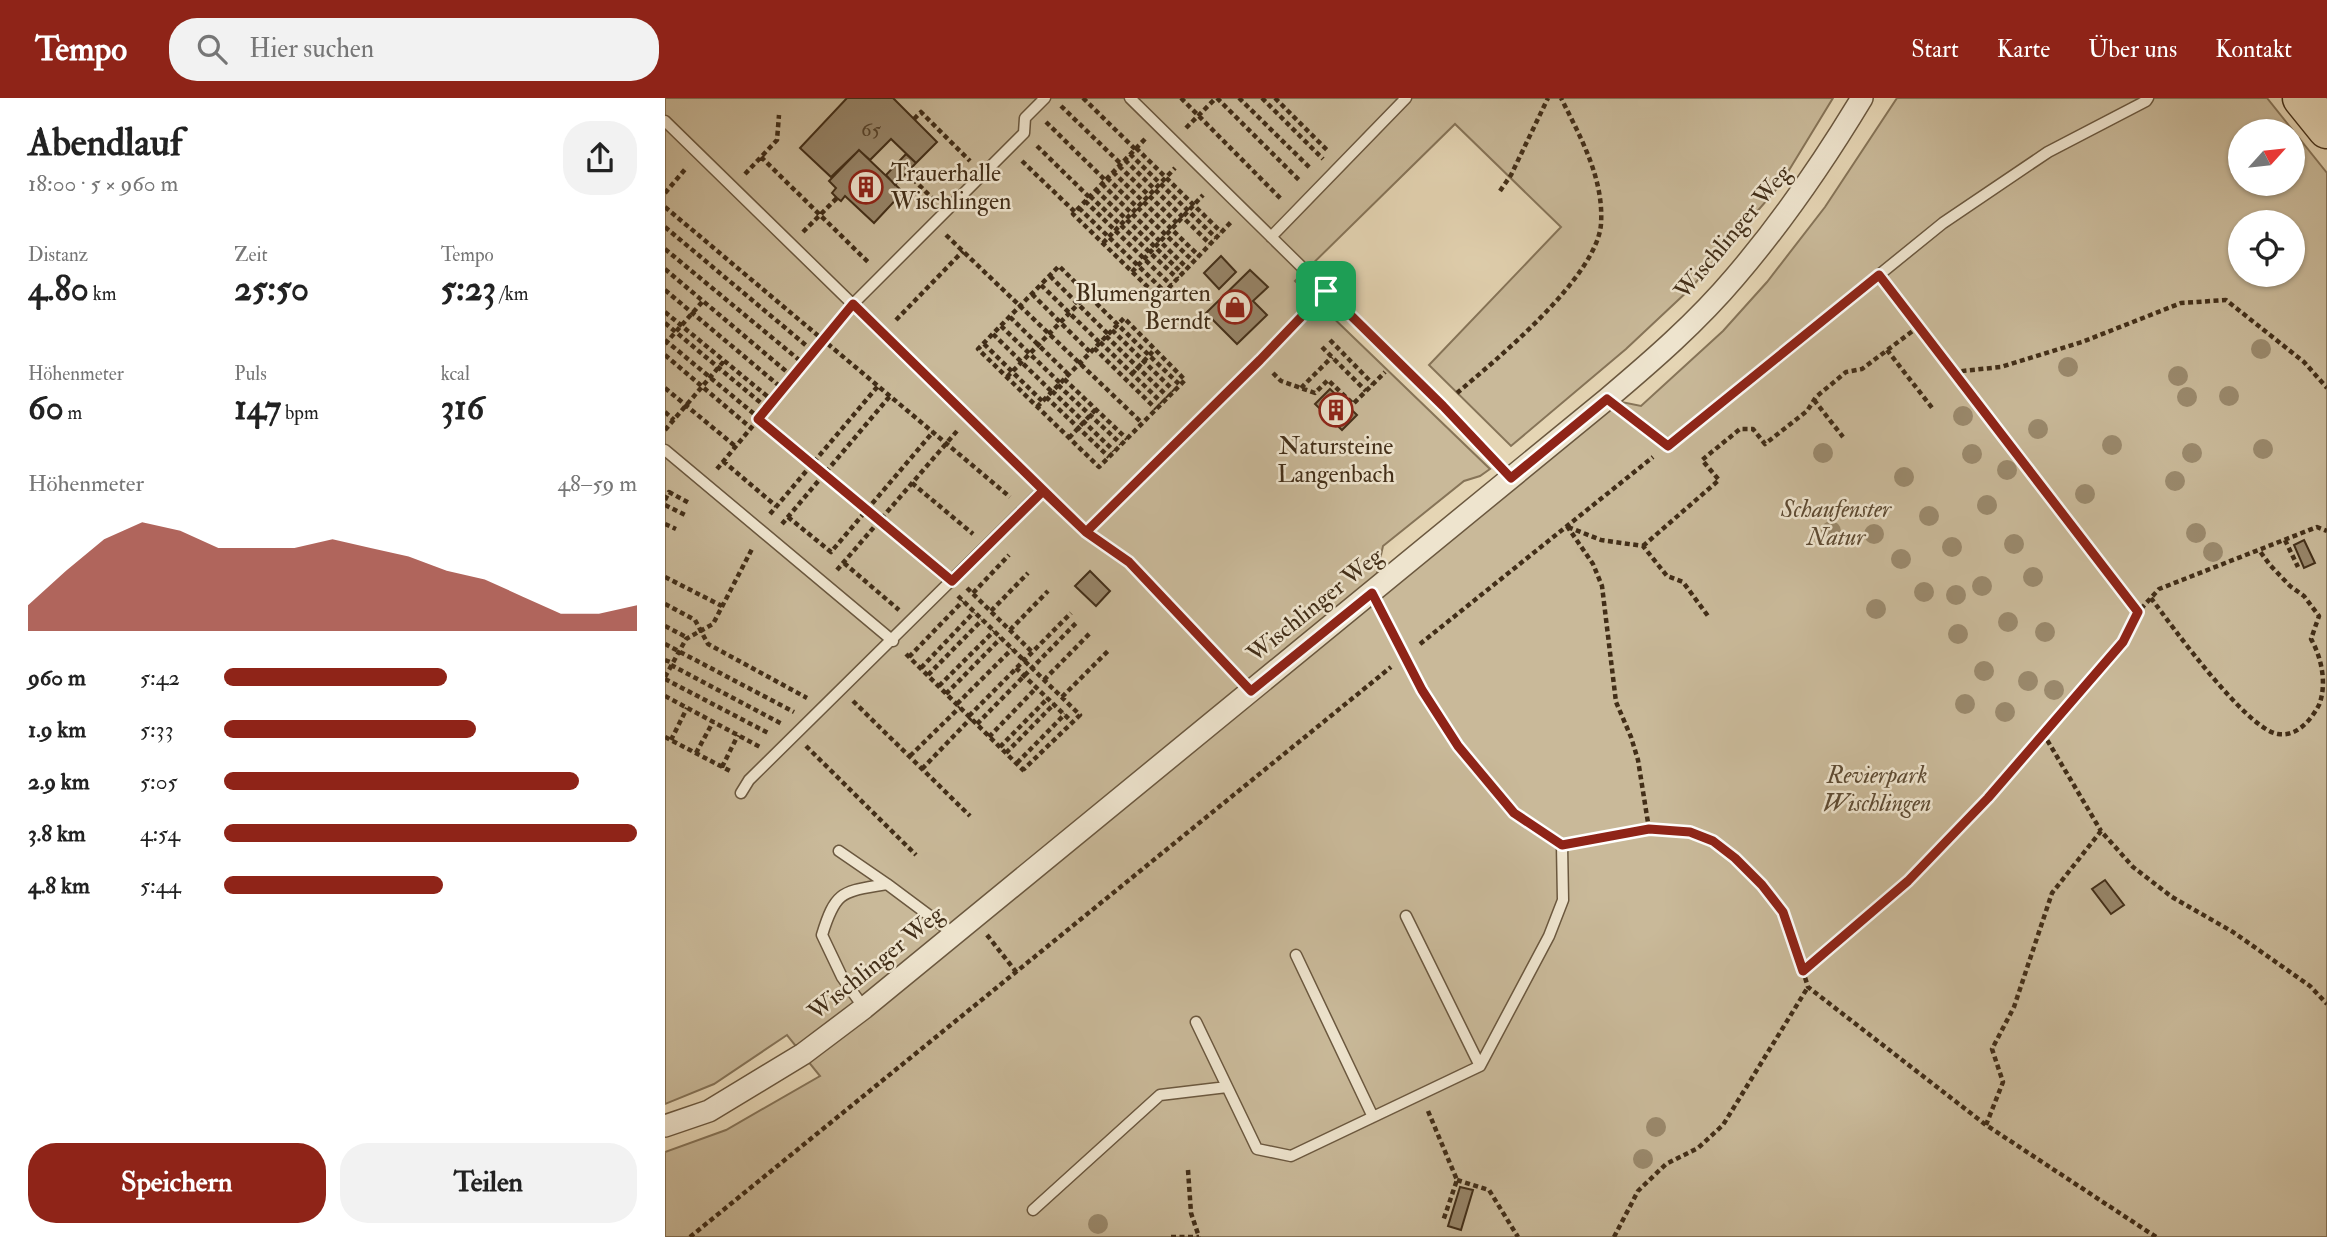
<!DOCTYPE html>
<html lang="de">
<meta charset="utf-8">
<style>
:root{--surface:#fff;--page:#f2f2f2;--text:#222;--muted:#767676;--accent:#8f2418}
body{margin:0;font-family:"IM FELL Double Pica",serif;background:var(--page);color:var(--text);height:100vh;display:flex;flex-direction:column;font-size:26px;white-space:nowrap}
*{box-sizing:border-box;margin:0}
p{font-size:23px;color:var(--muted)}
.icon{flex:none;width:38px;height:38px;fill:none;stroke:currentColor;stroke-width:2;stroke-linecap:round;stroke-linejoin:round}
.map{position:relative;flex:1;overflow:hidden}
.side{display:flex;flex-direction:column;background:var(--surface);width:665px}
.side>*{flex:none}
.needle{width:46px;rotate:63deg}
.fabs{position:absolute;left:1563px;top:21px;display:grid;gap:14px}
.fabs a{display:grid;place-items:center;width:77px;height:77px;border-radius:50%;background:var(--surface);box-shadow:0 2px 5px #0004;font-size:35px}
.pin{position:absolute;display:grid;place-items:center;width:60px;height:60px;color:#fff;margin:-30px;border-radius:14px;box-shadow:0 4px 10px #0006}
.round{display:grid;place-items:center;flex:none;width:74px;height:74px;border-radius:28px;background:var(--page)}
.head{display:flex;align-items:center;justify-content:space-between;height:119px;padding:0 28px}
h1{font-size:38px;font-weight:700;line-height:52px}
.figures{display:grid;grid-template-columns:repeat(3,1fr);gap:10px;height:119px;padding:7px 28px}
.figures div{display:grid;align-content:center}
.figures b{font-size:35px;font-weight:700}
.figures small{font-size:19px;font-weight:400}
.figures p{font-size:19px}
.chart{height:196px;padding:14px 28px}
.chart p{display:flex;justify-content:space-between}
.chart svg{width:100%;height:126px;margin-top:7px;fill:var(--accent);opacity:.7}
.primary-button{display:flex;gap:14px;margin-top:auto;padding:14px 28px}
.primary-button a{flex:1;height:80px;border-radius:28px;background:var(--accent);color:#fff;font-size:28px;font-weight:700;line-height:80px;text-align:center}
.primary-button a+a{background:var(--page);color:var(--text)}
ul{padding:0 28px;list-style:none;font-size:23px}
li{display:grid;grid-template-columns:112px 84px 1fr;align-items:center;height:52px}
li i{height:18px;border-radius:9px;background:var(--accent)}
header{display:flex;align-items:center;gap:42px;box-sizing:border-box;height:98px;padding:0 35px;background:var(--accent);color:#fff}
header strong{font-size:33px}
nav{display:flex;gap:38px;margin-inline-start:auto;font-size:24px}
.search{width:490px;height:63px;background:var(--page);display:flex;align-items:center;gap:18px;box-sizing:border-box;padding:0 24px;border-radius:28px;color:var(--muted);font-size:26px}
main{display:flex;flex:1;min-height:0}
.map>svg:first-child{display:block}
</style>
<header>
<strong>Tempo</strong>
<div class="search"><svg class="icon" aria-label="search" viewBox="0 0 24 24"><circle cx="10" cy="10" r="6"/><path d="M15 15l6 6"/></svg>Hier suchen</div>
<nav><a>Start</a><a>Karte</a><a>Über uns</a><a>Kontakt</a></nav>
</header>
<main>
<section class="side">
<div class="head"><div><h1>Abendlauf</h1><p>18:00 · 5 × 960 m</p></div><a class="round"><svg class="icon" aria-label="share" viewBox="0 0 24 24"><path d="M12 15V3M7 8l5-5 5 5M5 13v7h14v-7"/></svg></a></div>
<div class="figures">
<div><p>Distanz</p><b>4.80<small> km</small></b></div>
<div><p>Zeit</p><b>25:50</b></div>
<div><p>Tempo</p><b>5:23<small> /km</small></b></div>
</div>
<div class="figures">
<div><p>Höhenmeter</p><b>60<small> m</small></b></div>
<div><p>Puls</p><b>147<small> bpm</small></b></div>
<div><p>kcal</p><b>316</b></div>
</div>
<div class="chart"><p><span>Höhenmeter</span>48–59 m</p>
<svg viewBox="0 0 160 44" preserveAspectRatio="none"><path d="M0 44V35L10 23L20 12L30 6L40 9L50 15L60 15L70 15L80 12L90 15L100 18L110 23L120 26L130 32L140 38L150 38L160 35V44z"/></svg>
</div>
<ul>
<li><b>960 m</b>5:42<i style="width:54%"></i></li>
<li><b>1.9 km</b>5:33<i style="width:61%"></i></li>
<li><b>2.9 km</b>5:05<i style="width:86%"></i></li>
<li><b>3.8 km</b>4:54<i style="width:100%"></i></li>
<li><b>4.8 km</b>5:44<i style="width:53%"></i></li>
</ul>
<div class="primary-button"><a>Speichern</a><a>Teilen</a></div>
</section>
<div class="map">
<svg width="1662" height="1139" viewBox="0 0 1662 1139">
<rect width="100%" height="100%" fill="#e5d5b4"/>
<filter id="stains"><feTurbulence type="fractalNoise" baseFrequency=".00286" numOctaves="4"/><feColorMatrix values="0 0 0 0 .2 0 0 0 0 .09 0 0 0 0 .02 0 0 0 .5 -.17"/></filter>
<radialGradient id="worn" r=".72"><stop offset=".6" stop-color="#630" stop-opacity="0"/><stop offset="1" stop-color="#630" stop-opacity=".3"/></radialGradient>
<path fill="#c9b999" stroke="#867458" stroke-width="2" fill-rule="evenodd" d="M0 0H1168L1115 87 1026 190 961 251 846 348 764 267 896 129 790 26 630 183 825 371 815 378 799 383 718 448 708 493 942 301 976 308 1058 233 1102 184 1160 109 1232 0H1602L1662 75V1139H0V1054L61 1032 155 978 122 937 49 986 0 1006ZM1575 33H1628V86H1575ZM1575 124H1628V177H1575Z"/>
<path fill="#978569" stroke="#422e18" stroke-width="2" d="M182 0H228L272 44 251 65 226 41 205 62 194 52 166 79 135 50Z
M194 52 238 94 209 125 180 98 176 103 172 100 167 95 171 90 164 83Z
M241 56 251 65 230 87 221 77Z
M556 158 571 174 554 191 539 175Z
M585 172 603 189 588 203 602 217 572 246 541 215Z
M665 291 692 317 677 332 650 306Z
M1639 442 1650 465 1639 470 1629 447Z
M425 473 445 493 431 508 410 488Z
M1440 782 1459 807 1446 816 1427 791Z
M795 1089 808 1092 796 1132 783 1128Z"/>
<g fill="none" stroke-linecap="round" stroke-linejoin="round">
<defs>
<path id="lane" d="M465 0 778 308 846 380
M0 23 421 434 464 464 586 593
M606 139 741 0
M188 206 359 35 360 20 380 0
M942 301 1003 348 1278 125 1383 54 1481 3 1483 0
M0 352 228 543
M421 434 595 262 661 193
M707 495 757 592 793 648 849 715 897 747 898 802 884 838 815 968 741 818
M76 695 84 682 378 392
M174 753 222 786
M631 857 708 1019
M199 910 177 879 157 837C171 791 178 794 222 786L289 836
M531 924 592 1051 626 1058 815 968
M368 1112 495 997 562 989"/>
<path id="street" d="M0 1028 44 1013 138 956 199 910 942 301C987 263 1032 224 1070 179 1118 123 1159 63 1197 0"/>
<path id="highway" d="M1637 0 1662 31"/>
</defs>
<use href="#lane" stroke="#6b583f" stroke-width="13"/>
<use href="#street" stroke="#6b583f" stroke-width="24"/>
<use href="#highway" stroke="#422e18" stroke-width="41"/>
<path stroke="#422e18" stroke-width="4.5" stroke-dasharray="5 3.5" stroke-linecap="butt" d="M418 0 470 51
M516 0 617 102
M552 0 635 83
M574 0 646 71
M597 0 658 61
M610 0 664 54
M396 8 456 66
M249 21 256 14 305 63
M381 24 440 82
M521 30 551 0
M480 41 408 116 494 200 567 123
M372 48 424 99
M471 50 556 134
M465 56 551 140
M96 59 205 166
M460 62 545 146
M357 63 410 114
M454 68 512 125
M448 74 534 158
M242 75 268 101
M80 76 112 42 114 17
M442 80 529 164
M437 86 522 170
M431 92 518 176
M835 93 846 77 883 0
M0 95 22 69
M425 98 513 181
M420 103 506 187
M0 109 345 399
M414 110 500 194
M0 129 149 254
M138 134 172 100
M281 137 477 325
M438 145 510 70
M0 151 139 266
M0 171 128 279
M467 174 538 97
M385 178 443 236
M376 187 435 245
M0 192 118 291
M1225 192 1473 514
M367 196 425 254
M0 214 108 303
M345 219 403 276
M231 222 298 153
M0 225 102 310
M336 228 395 285
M447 232 509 293
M328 236 387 294
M441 238 503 299
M0 242 94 320
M665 242 708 286
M435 244 497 305
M0 246 38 203
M319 246 377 303
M657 249 701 293
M429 250 491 311
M1222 252 1268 311
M0 257 86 330
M1288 274 1336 269 1417 244 1516 205 1561 202 1639 264 1662 290
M608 275 616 283 650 295 663 282 688 306 720 274
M467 276 490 251
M342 279 422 197
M399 281 462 341
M393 287 456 346
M0 290 70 348
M636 290 667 259
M387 293 449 353
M792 295C831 262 932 179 936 126 939 81 916 40 896 0
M381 299 444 359
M1149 302 1178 339
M372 309C401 279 430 250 459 220L520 282 434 369 313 251 394 168C434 208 474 248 515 287
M0 314 9 322
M93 321 272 471
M0 332 59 263
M404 340 431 311
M58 363 111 408
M52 371 178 219
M247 385 308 436
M0 402 4 394 26 406
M0 407 20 417
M105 416 213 288
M123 419 166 454 268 334
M0 426 11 431
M117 426 225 298
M902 428 928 466 937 488 951 604 966 639 973 662 984 731
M903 429 936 442 978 448 1002 478 1018 484 1043 518
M1620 442 1633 469
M978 448 1054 382 1037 362 1075 331H1088L1100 346 1142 313 1151 299 1181 274 1197 271 1253 229
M179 465 234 512
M172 472 292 333
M0 479 57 508
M302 490 367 554
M308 495 344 457
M293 498 415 617 358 672
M1486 500C1506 527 1582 632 1613 636 1632 639 1646 622 1654 607 1662 587 1657 560 1646 541L1654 518 1639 498 1625 488 1605 467 1594 452
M0 506 30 522 43 546 142 600
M326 513 363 475
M0 528 23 540
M345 532 383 493
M0 546 129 614
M755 546 988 359
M241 556 359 673
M244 559 298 503
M0 562 8 565
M6 567 117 626
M256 570 309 514
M351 570 407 624
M263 577 317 522
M0 579 21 541 48 526 88 449
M0 581 105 636
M379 582 426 534
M274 588 329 533
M281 596 336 540
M0 598 95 649
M397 599 444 552
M188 603 305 718
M292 606 347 551
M304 618 406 515
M312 626 413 523
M1378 635 1436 733
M0 639 67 674
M324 639 372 589
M6 642 22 610
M141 648 251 757
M335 649 383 600
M31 655 48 624
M341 655 389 606
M245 658 295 609
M352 665 400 616
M57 669 73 637
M257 671 306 620
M914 745 984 731 1025 734 1048 743 1070 760 1097 787 1119 814 1138 873
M322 837 352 875
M763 1013 792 1082 778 1123
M1321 1027 1338 984 1327 951 1349 909 1387 795 1436 733 1468 769 1507 799 1568 834 1645 888 1662 906
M523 1072 526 1115 534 1139
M792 1082 824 1092 853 1139
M25 1139 726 569
M506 1139H534
M949 1139 973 1093 1001 1066 1033 1050 1058 1027 1143 889
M1491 1139 1321 1027 1143 889 1138 873 1243 783 1323 700 1458 544 1473 514 1494 491 1652 429 1662 433"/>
<use href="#lane" stroke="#eee4ce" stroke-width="10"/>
<use href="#street" stroke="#eee4ce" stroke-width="21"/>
<use href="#highway" stroke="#e5d5b4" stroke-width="38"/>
</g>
<g fill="#9a896c">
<circle cx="1596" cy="251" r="10"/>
<circle cx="1403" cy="269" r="10"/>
<circle cx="1513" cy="278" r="10"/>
<circle cx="1564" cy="298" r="10"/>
<circle cx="1522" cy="299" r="10"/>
<circle cx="1298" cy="318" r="10"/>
<circle cx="1373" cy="331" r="10"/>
<circle cx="1447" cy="347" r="10"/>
<circle cx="1598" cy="351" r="10"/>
<circle cx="1158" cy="355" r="10"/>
<circle cx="1527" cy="355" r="10"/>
<circle cx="1307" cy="356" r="10"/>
<circle cx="1342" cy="372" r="10"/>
<circle cx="1239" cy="379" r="10"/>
<circle cx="1510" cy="383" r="10"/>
<circle cx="1420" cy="396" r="10"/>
<circle cx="1322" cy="407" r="10"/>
<circle cx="1264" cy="418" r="10"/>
<circle cx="1166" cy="433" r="10"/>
<circle cx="1531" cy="435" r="10"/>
<circle cx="1209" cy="436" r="10"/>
<circle cx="1349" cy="446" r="10"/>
<circle cx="1287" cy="449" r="10"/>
<circle cx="1548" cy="454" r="10"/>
<circle cx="1236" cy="461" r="10"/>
<circle cx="1368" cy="479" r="10"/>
<circle cx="1317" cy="488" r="10"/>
<circle cx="1259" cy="494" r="10"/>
<circle cx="1291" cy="497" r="10"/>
<circle cx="1211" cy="511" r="10"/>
<circle cx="1343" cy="524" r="10"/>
<circle cx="1380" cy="534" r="10"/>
<circle cx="1293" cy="536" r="10"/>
<circle cx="1319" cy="573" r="10"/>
<circle cx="1363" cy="583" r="10"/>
<circle cx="1389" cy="592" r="10"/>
<circle cx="1300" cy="606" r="10"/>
<circle cx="1340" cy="614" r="10"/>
<circle cx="991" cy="1029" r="10"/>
<circle cx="978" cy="1061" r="10"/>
<circle cx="433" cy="1126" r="10"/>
</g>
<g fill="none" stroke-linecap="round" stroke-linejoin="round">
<defs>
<path id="route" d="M661 193 595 262 421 434 378 393 287 483 93 321 188 206 421 434 464 464 586 593 707 495 757 592 793 648 849 715 897 747 984 731 1025 734 1048 743 1070 760 1097 787 1118 814 1138 873 1243 783 1323 700 1458 544 1473 514 1214 177 1003 348 942 301 846 380 778 308 661 193"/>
</defs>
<use href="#route" stroke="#fff" stroke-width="14"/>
<use href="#route" stroke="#8f2418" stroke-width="9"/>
</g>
<defs>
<symbol id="building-ring" viewBox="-11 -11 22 22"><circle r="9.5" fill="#eee4ce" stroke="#8f2418" stroke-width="1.5"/><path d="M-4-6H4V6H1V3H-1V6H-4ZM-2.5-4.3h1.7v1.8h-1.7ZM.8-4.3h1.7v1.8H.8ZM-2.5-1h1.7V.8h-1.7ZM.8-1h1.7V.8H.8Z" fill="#8f2418"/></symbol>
<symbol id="shop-ring" viewBox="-11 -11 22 22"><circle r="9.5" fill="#eee4ce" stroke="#8f2418" stroke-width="1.5"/><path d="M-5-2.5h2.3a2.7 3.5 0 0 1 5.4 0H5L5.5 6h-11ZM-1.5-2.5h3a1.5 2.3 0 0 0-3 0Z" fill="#8f2418"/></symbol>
</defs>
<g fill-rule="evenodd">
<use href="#building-ring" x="182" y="70" width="38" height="38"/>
<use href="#shop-ring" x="551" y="190" width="38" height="38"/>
<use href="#building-ring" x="652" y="293" width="38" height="38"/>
</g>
<g text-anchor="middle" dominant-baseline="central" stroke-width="5" stroke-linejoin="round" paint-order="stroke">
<g font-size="21" fill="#57442c">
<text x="206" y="31">65</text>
</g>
<g font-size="24" fill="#422e18" stroke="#eee4ce" text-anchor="start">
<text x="226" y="75">Trauerhalle<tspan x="226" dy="28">Wischlingen</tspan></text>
<text x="546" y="195" text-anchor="end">Blumengarten<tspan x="546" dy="28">Berndt</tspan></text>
<text x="671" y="348" text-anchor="middle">Natursteine<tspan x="671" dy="28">Langenbach</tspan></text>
</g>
<g font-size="24" fill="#422e18" stroke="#eee4ce">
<text transform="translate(1068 134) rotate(-50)">Wischlinger Weg</text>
<text transform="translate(650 507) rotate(-39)">Wischlinger Weg</text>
<text transform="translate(211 865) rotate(-39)">Wischlinger Weg</text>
</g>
<g font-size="24" font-style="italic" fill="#5d4a32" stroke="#eee4ce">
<text x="1171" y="411">Schaufenster<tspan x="1171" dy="28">Natur</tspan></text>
<text x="1212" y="677">Revierpark<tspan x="1212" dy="28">Wischlingen</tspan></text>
</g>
</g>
<rect width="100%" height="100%" filter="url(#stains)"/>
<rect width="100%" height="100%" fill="url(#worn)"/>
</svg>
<div class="fabs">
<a><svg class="needle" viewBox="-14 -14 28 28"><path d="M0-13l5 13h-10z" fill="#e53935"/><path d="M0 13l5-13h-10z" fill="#767676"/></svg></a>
<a><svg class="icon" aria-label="locate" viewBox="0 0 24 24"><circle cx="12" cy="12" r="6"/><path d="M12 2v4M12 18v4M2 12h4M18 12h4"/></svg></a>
</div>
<div class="pin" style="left:661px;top:193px;background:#1e9e55"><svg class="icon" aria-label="arrive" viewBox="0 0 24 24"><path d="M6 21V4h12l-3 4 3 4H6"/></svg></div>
</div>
</main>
